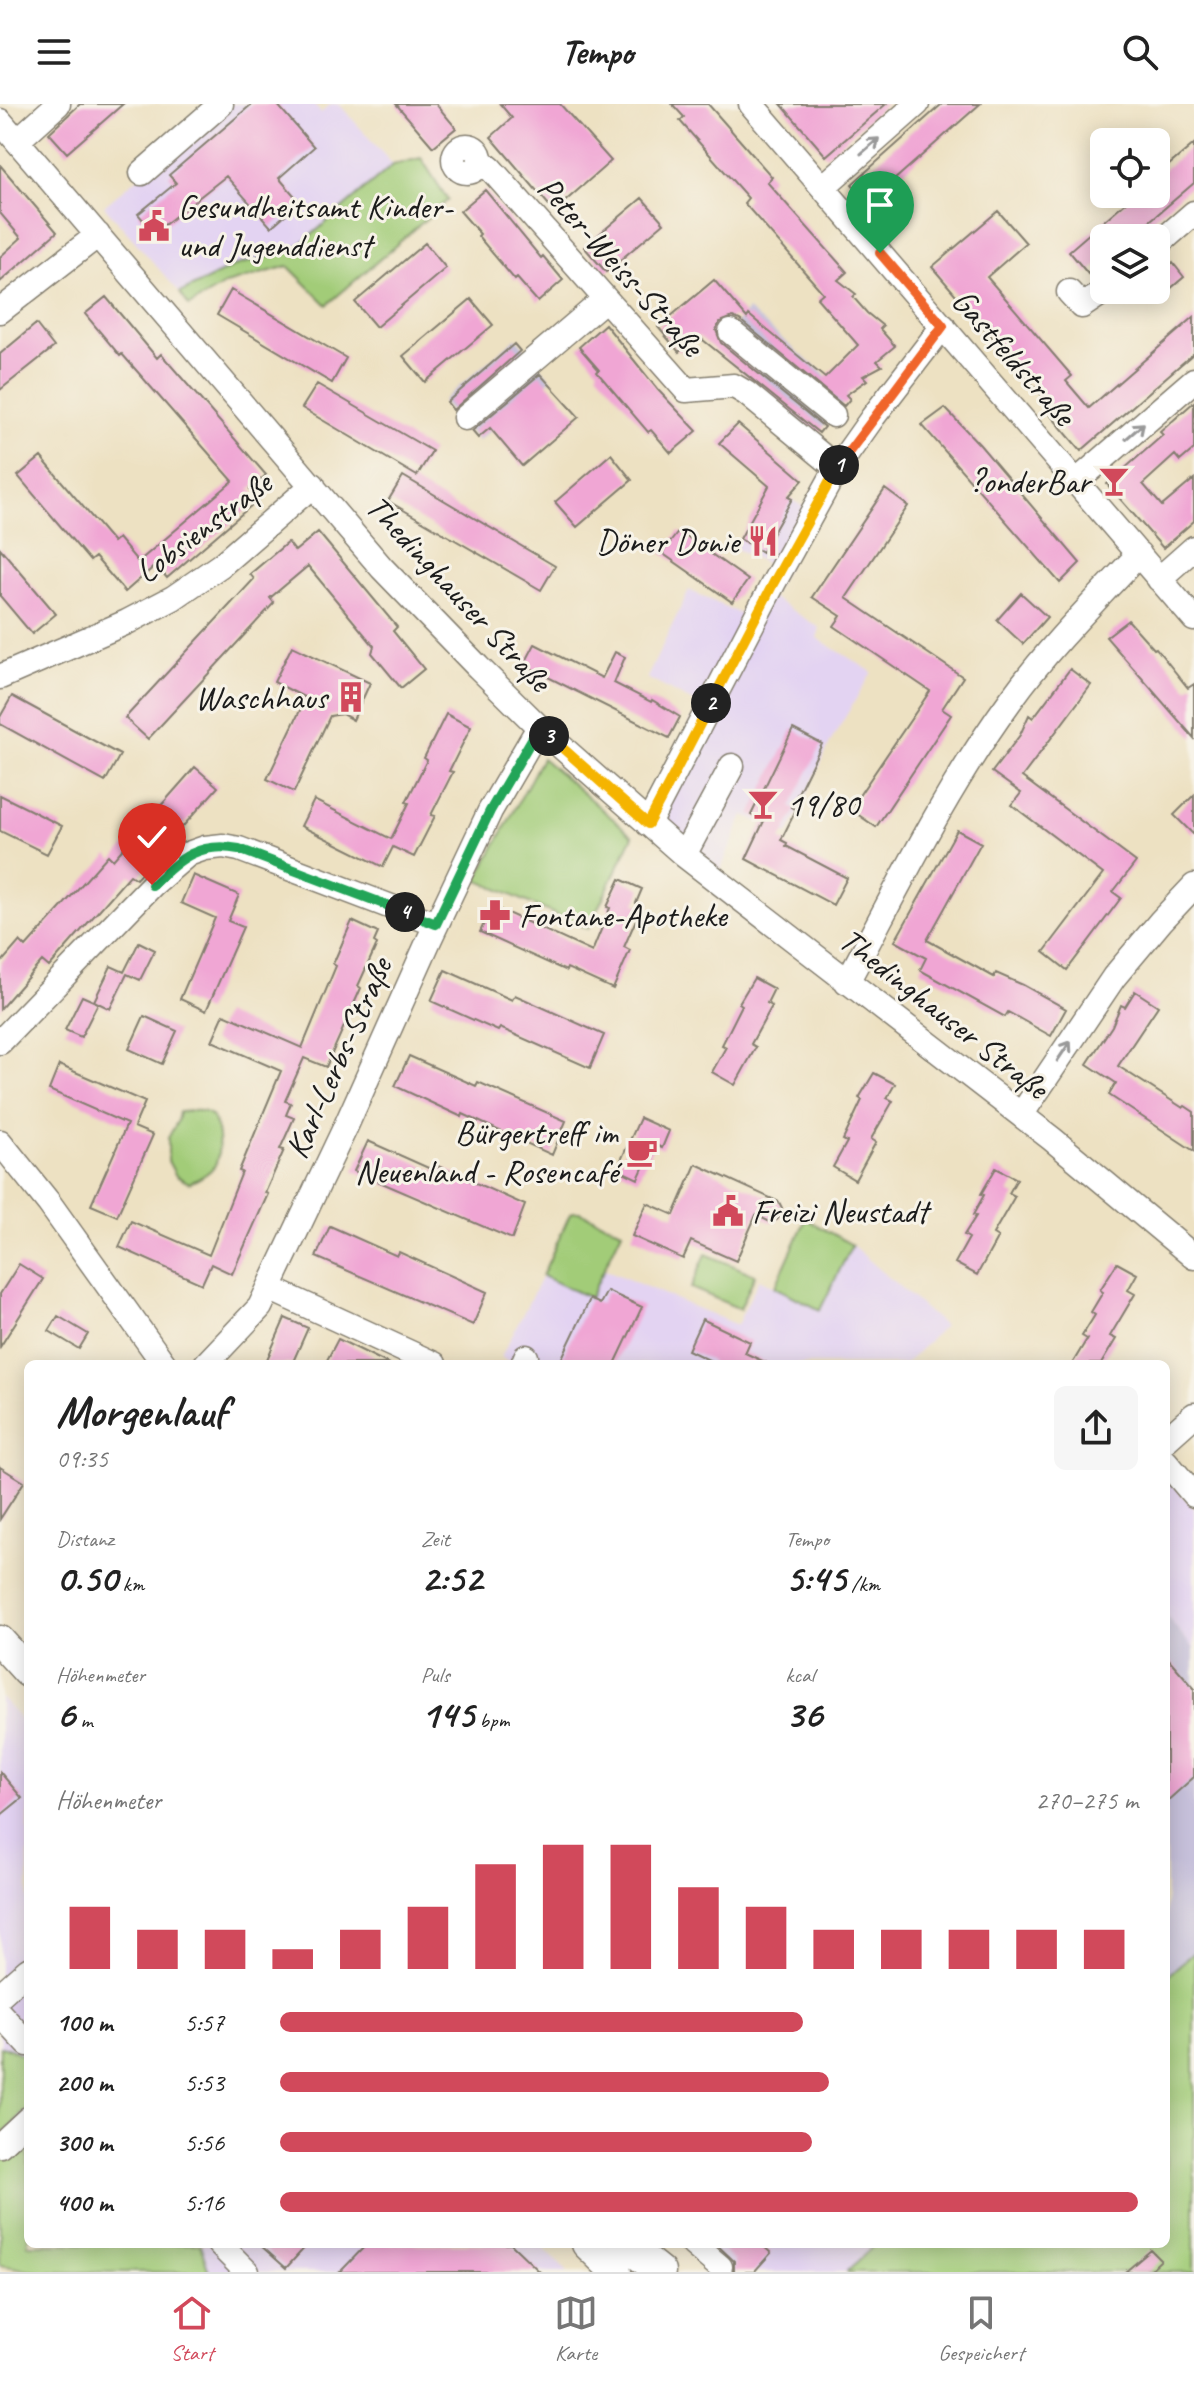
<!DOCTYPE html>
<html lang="de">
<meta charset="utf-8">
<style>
:root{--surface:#fff;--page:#f6f6f6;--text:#222;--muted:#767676;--line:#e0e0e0;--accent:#d1495b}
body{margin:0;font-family:Caveat,sans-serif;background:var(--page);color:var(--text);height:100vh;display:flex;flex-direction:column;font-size:30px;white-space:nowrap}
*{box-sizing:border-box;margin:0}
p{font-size:26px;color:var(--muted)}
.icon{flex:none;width:44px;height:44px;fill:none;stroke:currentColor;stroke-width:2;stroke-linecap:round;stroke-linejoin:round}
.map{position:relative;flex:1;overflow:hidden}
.sheet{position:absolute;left:24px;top:1256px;width:1146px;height:888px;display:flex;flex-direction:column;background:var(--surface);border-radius:12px;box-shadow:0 4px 20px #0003}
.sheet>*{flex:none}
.controls{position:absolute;left:1090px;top:24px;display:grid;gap:16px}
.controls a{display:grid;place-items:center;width:80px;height:80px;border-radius:12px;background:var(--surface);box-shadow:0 4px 20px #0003;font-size:40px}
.pin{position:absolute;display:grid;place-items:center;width:68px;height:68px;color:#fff;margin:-82px -34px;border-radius:50% 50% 50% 0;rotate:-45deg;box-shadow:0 0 8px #0007}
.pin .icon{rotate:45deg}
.km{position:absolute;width:40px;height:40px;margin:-20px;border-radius:50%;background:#222;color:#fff;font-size:22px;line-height:40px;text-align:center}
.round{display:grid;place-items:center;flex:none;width:84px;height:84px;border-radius:12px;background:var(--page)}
.summary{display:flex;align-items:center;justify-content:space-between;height:136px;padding:0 32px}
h1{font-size:44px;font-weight:600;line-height:60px}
.stats{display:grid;grid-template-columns:repeat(3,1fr);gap:12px;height:136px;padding:8px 32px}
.stats div{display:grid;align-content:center}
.stats b{font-size:40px;font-weight:600}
.stats small{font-size:22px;font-weight:400}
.stats p{font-size:22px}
.chart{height:224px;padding:16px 32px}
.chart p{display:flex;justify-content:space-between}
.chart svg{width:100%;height:144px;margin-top:8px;stroke:var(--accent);stroke-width:6}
ul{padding:0 32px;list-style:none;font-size:26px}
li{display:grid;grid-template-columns:128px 96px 1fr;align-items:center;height:60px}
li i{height:20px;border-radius:10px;background:var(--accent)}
header{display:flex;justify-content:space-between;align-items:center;height:104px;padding:0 32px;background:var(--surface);font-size:36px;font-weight:600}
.dock{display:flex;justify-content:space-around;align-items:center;height:112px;border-top:2px solid var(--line);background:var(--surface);font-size:22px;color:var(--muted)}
.dock a{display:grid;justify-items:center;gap:4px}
.dock .selected{color:var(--accent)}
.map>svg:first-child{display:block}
</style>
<header><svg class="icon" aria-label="menu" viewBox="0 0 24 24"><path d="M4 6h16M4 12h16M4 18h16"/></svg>Tempo<svg class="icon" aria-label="search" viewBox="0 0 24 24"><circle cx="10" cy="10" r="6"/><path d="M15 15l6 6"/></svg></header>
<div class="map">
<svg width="1194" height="2168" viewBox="0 0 1194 2168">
<rect width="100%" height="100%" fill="#f7f3e8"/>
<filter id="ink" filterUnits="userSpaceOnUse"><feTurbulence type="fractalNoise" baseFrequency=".0125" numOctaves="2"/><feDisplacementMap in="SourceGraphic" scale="16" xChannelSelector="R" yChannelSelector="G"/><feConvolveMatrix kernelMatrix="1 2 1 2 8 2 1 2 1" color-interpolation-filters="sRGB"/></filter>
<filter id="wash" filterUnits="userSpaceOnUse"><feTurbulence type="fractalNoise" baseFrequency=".006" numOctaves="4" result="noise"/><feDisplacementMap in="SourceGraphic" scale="32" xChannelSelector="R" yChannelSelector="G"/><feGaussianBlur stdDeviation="1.8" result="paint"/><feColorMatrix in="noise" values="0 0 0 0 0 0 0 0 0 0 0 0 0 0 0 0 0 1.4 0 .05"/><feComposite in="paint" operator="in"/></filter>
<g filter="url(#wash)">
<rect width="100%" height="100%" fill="#ede1c2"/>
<path fill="#e3d3f2" d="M226 0H313L321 9 331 0H339L393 61 294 146 237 161 180 189 104 102Z
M768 385 786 392 815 410 771 493 820 524 817 534 872 568 831 637 788 731 744 711 718 772 645 711 699 601 647 574 689 486 740 510 767 460 735 444Z
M852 1141 944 1222 905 1260H514L501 1253 542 1172 590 1194 604 1165 737 1221 759 1175 821 1206Z
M1169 1375 1194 1405V1545L1166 1512V1378Z
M0 1593 28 1623V2140H539L568 2168H39L0 2161Z
M682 2140H876L846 2168H712Z"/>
<path fill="#c6c0da" d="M748 206 849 291 816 331 714 244Z
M516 234 551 275 478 337 442 297Z
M1166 1512 1194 1545V1848L1166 1873Z"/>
<path fill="#a2cc78" stroke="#5f744a" stroke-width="2" d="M421 54 448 96 327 201 288 162 226 180 189 202 180 189 237 161 294 146 393 61Z
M542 654 633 732 588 825 477 776Z
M179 1008C187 1008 198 1005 205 1008 220 1012 221 1050 215 1061 209 1070 199 1075 189 1079L176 1072 168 1057V1034L177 1018Z
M574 1108H580L622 1127 590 1194 542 1172 570 1110Z
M806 1115 852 1141 820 1206 775 1183Z
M706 1150 755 1171 740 1205 691 1184Z
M1194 1848V2168H848L847 2167 876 2140H1166V1873Z
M0 1943C11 1944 21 1948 28 1957V2004L0 2034Z
M28 2022V2140H200L209 2168H39L0 2161V2046Z"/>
<g id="blocks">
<path fill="#f0a6d4" d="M80 0H123L67 49 49 29Z
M252 0H277L314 43 279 74 300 98 271 123 226 72 154 129 138 110 176 79 169 71Z
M396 0H436L456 24 433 43Z
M500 0H560L611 57 554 107 491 33 512 14Z
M672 0H708L772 73 767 78 847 168 838 176 856 190 853 193 867 209 883 222 880 225 895 242 877 257 882 262 863 272 867 276 846 291 850 295 844 302 740 216 733 213 720 218 716 226 721 239 824 323 819 329 698 232 679 248 658 223 714 176 747 214 749 211 825 274 858 241 817 194 823 189 744 99 748 94 680 17 684 13Z
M781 0H886L826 52Z
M942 0H980L868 99 852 80Z
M1194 40V79L1130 134H1104V156L1088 170 1069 147 1135 90H1156V72Z
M0 61 57 128 0 178V153L21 134 0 109Z
M485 86 541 154 543 152 563 176 538 198 517 174 515 176 478 132 480 130 460 107Z
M642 94 664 119 606 168 584 143Z
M998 107 1026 139 987 173 1072 272 1066 277 1089 304 1194 213V249L1081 347 1046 306 1051 302 932 163Z
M425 139 446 164 376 223 355 198Z
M1173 159 1184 173 1170 185 1158 171Z
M231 186 346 254 332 279 217 211Z
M106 193 157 254 161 250 266 371 250 385 259 395 167 474 156 461 125 488 95 453 90 457 18 372 41 353 113 438 118 434 138 458 233 377 122 250 120 252 85 210Z
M471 195 493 221 425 278 403 252Z
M36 220 54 243 0 286V250Z
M605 220 658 286 697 327 671 349 651 326 648 328 597 268 599 266 579 243Z
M514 240 520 247 453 306 447 298Z
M540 270 579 313 522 362 490 324 478 334 472 327Z
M317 280 432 347 417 372 302 304Z
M1194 298V345L1180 357 1175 351 1143 380 1162 402 1194 375V417L1163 444 1107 380 1163 331 1160 328Z
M945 304 980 341 1080 459 1060 479 922 321Z
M738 320 803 376 788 393 792 395 762 448 740 435 769 382 719 339Z
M611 350 632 376 577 423 555 398Z
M403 372 555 462 541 486 388 397Z
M885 385 908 402 846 494 963 573 942 605 951 611 876 723 850 705 930 587 834 522 841 512 812 493Z
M679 427 748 476 732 498 662 449Z
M318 428 397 523 393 527 424 565 401 584 372 549 374 542 308 462 270 494 274 499 148 635 125 614 254 475 250 470 288 438 295 447Z
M0 444 56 510 32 530 0 492Z
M1021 489 1047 513 1023 540 997 516Z
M1128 516 1154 545 1156 544 1188 584 1194 580V634L1106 533Z
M535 540 602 574 615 548 625 553 614 579 651 598 652 596 680 613 669 634 524 561Z
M292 542 370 579 353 616 342 610 330 612 294 688 267 675 306 594 274 578Z
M1070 565 1091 581 1022 673 1136 758 1113 788 1121 794 1067 866 1044 848 1103 770 1012 701 1021 689 992 668 1020 631 1029 611 1033 614Z
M12 592 120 651 105 678 0 620V613Z
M446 610 471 623 449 667 453 668 431 711 435 712 414 753 393 743 383 763 301 722 314 696 391 735 409 699 406 698 427 656 424 654Z
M793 625 822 640 791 703 796 706 781 736 787 739 786 742 847 774 833 801 746 755 764 717 751 711Z
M195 663 218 683 136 775 130 771 49 863 42 857 0 905V860L20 837 26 843 108 751 113 756Z
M0 691 62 722 47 750 0 727Z
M1194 691V731L1174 711Z
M957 726 981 739 927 836 994 873 996 869 1023 881 1066 905 1051 932 1008 908 1005 913 920 866 926 854 895 837Z
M193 771 239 791 228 817 243 823 206 907 180 895 215 814 181 799Z
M620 775 642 785 636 799 642 802 624 843 630 846 613 885 567 864 566 867 480 828 492 802 592 848 610 804 607 803Z
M352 817 378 829 374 838 377 840 358 882 361 884 326 963 304 954 285 997 291 999 286 1011 294 1014 280 1045 284 1046 265 1089 268 1090 232 1170 211 1160 202 1180 119 1143 131 1117 209 1151 242 1068 239 1067 281 967 212 937 224 910 302 944 336 862 333 860Z
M139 838 155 846 140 876 127 870 110 905 94 897 111 862 124 868Z
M445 866 512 896 515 891 604 931 590 964 500 924 498 927 431 897Z
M754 874 774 885 767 899 772 902 751 940 756 943 735 981 712 968 726 943 722 941 742 901 739 899Z
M1135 887 1158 902 1118 962 1183 1004 1185 1002 1194 1008V1047L1109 991 1116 979 1087 960 1112 922 1121 901 1125 903Z
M82 892 98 899 81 933 65 926Z
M144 912 177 927 162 960 129 945Z
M409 952 476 982 478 978 566 1017 552 1051 463 1010 462 1013 395 982Z
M59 961 145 998 134 1023 153 1031 117 1112 91 1101 127 1020 49 986Z
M874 969 895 980 887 994 893 997 871 1035 876 1038 855 1076 833 1063 847 1038 843 1036 862 996 859 994Z
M640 1014 669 1027 662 1044 654 1040 638 1075 617 1065Z
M368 1037 435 1067 438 1062 525 1101 512 1135 354 1067Z
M696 1060 779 1098 782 1104 781 1111 777 1116 770 1118 756 1111 736 1157 691 1137 683 1155 632 1132 647 1099 674 1111Z
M996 1064 1017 1075 1009 1089 1015 1092 993 1130 998 1133 977 1171 955 1159 969 1134 964 1131 976 1112 973 1111 984 1091 981 1090Z
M330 1122 397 1152 399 1148 487 1188 473 1221 316 1153Z
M1117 1159 1137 1170 1128 1186 1135 1190 1110 1232 1116 1235 1101 1260H1072L1087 1235 1082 1232 1095 1211 1091 1208 1103 1188 1100 1186Z
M19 1160 43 1175 0 1243V1190Z
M607 1187 642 1203 615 1260H559L590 1195 600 1200Z
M58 1212 88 1230 79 1245 49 1227Z
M285 1214 308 1224 292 1260H265Z
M702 1215 750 1238 745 1249 769 1260H712L711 1257 688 1246Z
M338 1235 389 1260H325Z
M0 1363 24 1378 0 1415Z
M1166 1552 1194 1584V1673L1166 1698Z
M0 1668 22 1694 0 1712Z
M259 2140H308L286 2164Z
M367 2140H511L540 2168H340Z
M716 2140H761L771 2149 754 2168H734V2157Z
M1151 2146 1161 2156 1148 2168H1125Z"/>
</g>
</g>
<g filter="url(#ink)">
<use href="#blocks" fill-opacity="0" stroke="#847e6f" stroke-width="2"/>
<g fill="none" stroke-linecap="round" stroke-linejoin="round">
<defs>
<path id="minor" d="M751 0 1194 515
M0 17 382 464 478 563 539 623 684 751 1052 1035 1194 1153
M17 37 58 0
M454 55a13 13 0 1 1 26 0a13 13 0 1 1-26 0Z
M480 56 490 64 686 286 734 282 746 289 837 364
M142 69 221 0
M823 83 917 0
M1156 142 1194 109
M1069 188 1082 202 1106 186
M0 207 98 131
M731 228 833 311
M465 314 604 196
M1076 378 1194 276
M1159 475 1194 444
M0 573 127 518 173 494 221 461 313 381
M648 720 774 478 837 364 873 313 943 222
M684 751 732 662
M847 878C898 783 946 685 1010 597 1048 544 1094 498 1139 450
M0 938 152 781 188 750 205 744 223 742 239 745 436 820
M1021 1011 1114 873 1161 817 1194 782
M0 1038 49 1099 164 1260
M269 1184 434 1260
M206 1260 260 1203 269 1184 345 1024 430 834 490 707 539 623
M523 1260 526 1253
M1166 1336 1194 1311
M1166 1358 1194 1391
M0 1891 28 1866
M0 1910 28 1940
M0 2041 28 2015
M219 2140 247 2168
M693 2140 720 2163"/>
<path id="major" d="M0 1537 28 1568
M587 2140 616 2168
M625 2140 660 2168"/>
</defs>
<use href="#minor" stroke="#847e6f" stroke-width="27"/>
<use href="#major" stroke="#847e6f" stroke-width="33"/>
<use href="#minor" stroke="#fff" stroke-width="24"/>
<use href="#major" stroke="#fff" stroke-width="30"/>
</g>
<defs><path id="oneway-shaft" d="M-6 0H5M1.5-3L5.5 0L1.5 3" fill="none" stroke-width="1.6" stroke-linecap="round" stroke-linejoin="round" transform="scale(2)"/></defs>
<g stroke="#999">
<use href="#oneway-shaft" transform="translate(870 42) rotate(-41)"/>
<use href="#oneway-shaft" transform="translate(1135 327) rotate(-41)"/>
<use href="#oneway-shaft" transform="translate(1064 947) rotate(-56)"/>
</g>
</g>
<g fill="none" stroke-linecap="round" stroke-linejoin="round" filter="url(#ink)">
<defs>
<path id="split-1" d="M839 361 943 222 880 149"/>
<path id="split-2" d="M711 599 774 478 839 361"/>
<path id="split-3" d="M549 632 648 720 711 599"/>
<path id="split-4" d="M405 808 436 820 490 707 539 623 549 632"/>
<path id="split-5" d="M152 781C180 755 198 737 239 745L405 808"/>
</defs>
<use href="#split-1" stroke="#fff" stroke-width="16"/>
<use href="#split-2" stroke="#fff" stroke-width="16"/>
<use href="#split-3" stroke="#fff" stroke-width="16"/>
<use href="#split-4" stroke="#fff" stroke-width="16"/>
<use href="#split-5" stroke="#fff" stroke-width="16"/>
<use href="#split-1" stroke="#f0652b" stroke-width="10"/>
<use href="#split-2" stroke="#f5b400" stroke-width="10"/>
<use href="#split-3" stroke="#f5b400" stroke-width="10"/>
<use href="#split-4" stroke="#22a559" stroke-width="10"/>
<use href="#split-5" stroke="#22a559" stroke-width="10"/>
</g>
<defs>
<symbol id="civic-bare" viewBox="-9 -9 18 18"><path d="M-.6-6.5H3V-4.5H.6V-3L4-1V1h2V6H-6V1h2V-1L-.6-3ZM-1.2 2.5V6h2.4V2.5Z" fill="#d1495b" stroke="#f7f3e8" stroke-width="2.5" paint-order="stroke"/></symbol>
<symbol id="bar-bare" viewBox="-9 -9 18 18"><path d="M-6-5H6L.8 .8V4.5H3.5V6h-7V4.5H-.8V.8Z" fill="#d1495b" stroke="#f7f3e8" stroke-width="2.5" paint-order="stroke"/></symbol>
<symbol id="restaurant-bare" viewBox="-9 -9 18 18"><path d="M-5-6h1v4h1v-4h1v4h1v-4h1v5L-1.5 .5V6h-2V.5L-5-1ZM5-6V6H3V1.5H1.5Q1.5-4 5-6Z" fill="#d1495b" stroke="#f7f3e8" stroke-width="2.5" paint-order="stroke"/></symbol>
<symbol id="building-bare" viewBox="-9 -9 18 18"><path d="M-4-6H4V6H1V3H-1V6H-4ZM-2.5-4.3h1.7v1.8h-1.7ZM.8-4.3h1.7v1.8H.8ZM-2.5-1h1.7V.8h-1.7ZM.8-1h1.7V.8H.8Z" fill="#d1495b" stroke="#f7f3e8" stroke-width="2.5" paint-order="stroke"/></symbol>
<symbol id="pharmacy-bare" viewBox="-9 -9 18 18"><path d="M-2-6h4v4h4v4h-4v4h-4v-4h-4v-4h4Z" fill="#d1495b" stroke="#f7f3e8" stroke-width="2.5" paint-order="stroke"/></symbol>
<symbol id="cafe-bare" viewBox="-9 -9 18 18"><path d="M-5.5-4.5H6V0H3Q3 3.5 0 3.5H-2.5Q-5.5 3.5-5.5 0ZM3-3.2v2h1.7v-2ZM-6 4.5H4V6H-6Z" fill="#d1495b" stroke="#f7f3e8" stroke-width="2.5" paint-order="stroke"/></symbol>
</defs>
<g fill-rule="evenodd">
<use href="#civic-bare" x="132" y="100" width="44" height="44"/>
<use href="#bar-bare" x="1092" y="355" width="44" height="44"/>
<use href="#restaurant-bare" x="741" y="415" width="44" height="44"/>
<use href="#building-bare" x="329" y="571" width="44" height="44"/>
<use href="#bar-bare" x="741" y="678" width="44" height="44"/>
<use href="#pharmacy-bare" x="473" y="789" width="44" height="44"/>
<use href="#cafe-bare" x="620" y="1026" width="44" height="44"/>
<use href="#civic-bare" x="706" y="1085" width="44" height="44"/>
</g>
<g text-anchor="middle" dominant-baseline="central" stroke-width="6" stroke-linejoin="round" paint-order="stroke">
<g font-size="34" fill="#1c1c1c" stroke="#f7f3e8" text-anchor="start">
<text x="178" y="102">Gesundheitsamt Kinder-<tspan x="178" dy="39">und Jugenddienst</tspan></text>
<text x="1090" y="377" text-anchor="end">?onderBar</text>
<text x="739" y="437" text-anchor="end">Döner Donie</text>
<text x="327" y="593" text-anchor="end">Waschhaus</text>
<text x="787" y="700">19/80</text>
<text x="519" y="811">Fontane-Apotheke</text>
<text x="618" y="1028" text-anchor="end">Bürgertreff im<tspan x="618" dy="39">Neuenland - Rosencafé</tspan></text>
<text x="752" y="1107">Freizi Neustadt</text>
</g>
<g font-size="34" fill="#1c1c1c" stroke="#f7f3e8">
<text transform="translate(621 162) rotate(48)">Peter-Weiss-Straße</text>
<text transform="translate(1014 253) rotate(49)">Gastfeldstraße</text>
<text transform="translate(203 423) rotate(-37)">Lobsienstraße</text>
<text transform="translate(459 489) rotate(47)">Thedinghauser Straße</text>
<text transform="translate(944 909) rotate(38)">Thedinghauser Straße</text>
<text transform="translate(338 954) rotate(-66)">Karl-Lerbs-Straße</text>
</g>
</g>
</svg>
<div class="controls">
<a><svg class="icon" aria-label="locate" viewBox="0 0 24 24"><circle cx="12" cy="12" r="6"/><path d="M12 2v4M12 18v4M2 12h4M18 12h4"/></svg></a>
<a><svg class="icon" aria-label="layers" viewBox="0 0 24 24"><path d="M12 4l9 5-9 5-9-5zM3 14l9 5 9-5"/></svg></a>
</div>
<div class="pin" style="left:880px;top:149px;background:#1e9e55"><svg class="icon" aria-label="arrive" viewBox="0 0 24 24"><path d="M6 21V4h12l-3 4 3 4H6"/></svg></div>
<div class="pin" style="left:152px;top:781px;background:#d93025"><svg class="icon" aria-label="check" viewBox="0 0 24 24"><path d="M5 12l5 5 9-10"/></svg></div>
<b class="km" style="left:839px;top:361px">1</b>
<b class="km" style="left:711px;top:599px">2</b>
<b class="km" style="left:549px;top:632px">3</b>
<b class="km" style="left:405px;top:808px">4</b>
<section class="sheet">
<div class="summary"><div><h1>Morgenlauf</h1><p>09:35</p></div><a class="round"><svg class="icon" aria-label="share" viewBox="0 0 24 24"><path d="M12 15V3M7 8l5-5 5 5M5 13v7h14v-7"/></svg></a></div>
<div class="stats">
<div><p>Distanz</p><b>0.50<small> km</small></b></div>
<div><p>Zeit</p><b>2:52</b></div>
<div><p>Tempo</p><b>5:45<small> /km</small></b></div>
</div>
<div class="stats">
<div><p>Höhenmeter</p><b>6<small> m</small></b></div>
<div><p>Puls</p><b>145<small> bpm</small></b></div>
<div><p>kcal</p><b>36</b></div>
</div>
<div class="chart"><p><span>Höhenmeter</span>270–275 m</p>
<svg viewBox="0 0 160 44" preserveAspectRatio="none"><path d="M5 44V25M15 44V32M25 44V32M35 44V38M45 44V32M55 44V25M65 44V12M75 44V6M85 44V6M95 44V19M105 44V25M115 44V32M125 44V32M135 44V32M145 44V32M155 44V32"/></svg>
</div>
<ul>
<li><b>100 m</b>5:57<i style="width:61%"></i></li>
<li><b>200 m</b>5:53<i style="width:64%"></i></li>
<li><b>300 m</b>5:56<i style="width:62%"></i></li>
<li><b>400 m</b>5:16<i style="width:100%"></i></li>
</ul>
</section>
</div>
<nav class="dock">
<a class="selected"><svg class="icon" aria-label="home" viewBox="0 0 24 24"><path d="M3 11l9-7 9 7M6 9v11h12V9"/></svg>Start</a>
<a><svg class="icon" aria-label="map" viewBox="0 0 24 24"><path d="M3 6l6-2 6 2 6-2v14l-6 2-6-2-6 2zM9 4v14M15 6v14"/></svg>Karte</a>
<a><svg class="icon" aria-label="saved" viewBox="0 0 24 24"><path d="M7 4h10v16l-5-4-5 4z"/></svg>Gespeichert</a>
</nav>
